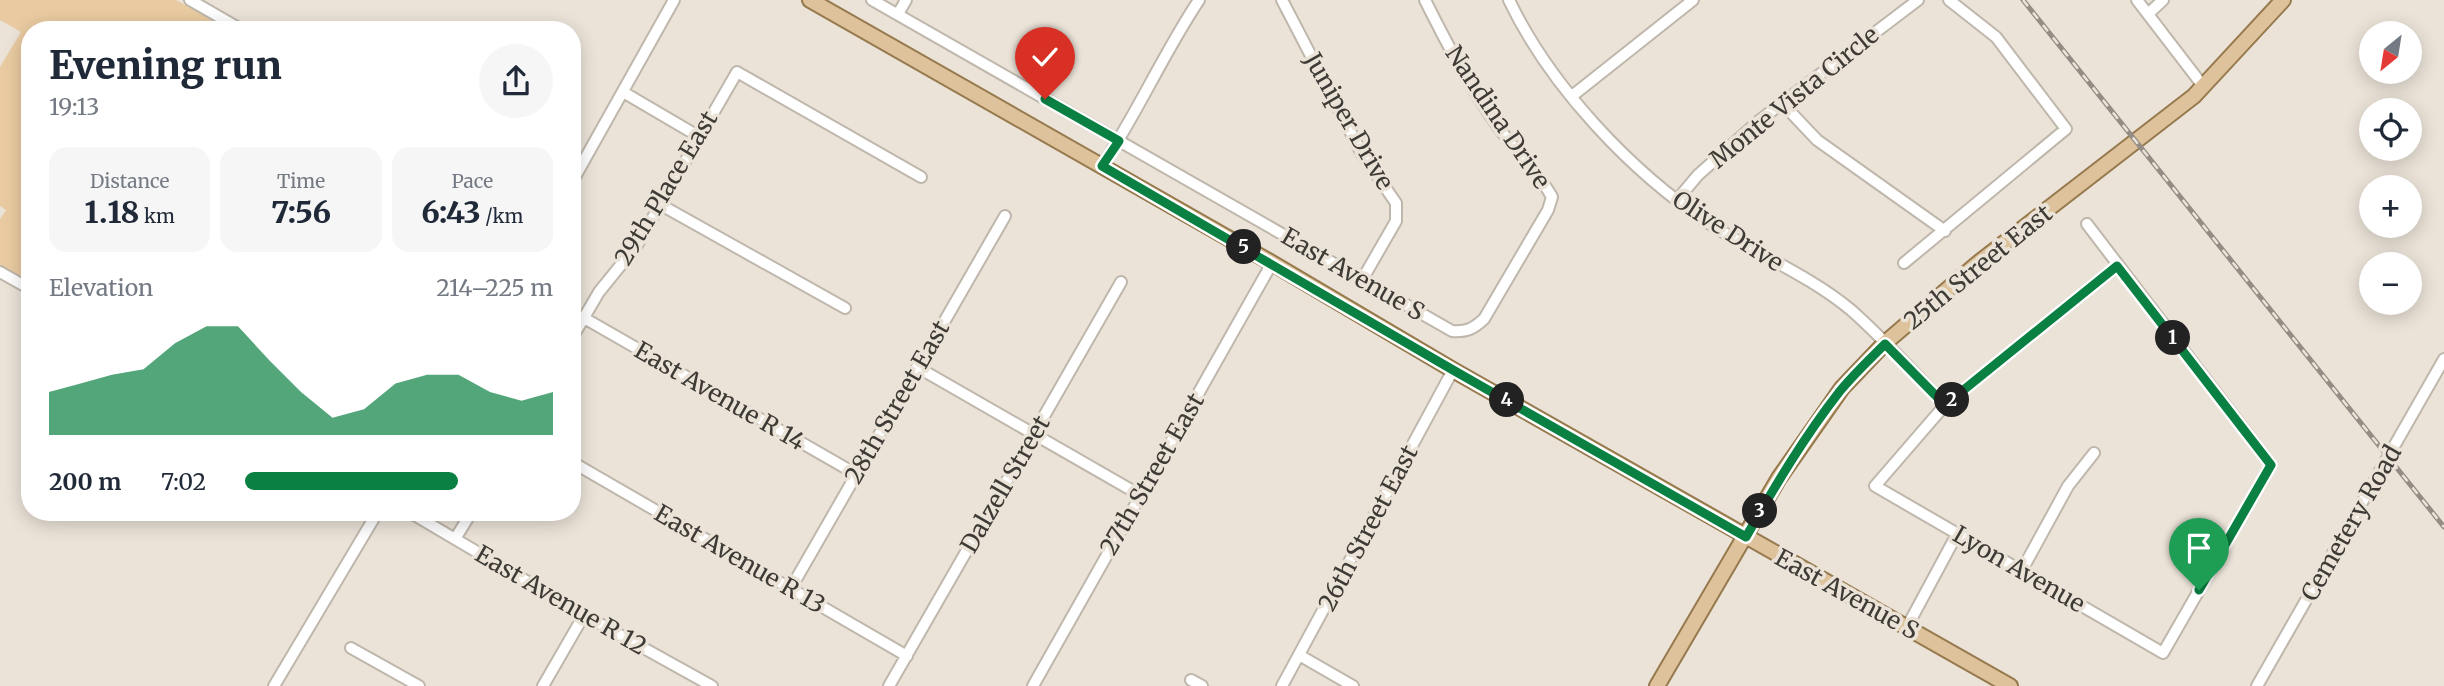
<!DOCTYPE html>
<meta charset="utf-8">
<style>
:root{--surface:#fff;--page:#f6f6f7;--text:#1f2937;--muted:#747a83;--accent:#0b8043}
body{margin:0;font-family:Merriweather,serif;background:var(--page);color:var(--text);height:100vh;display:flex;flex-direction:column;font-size:26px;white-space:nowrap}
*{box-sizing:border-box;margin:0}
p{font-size:23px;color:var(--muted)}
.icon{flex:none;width:38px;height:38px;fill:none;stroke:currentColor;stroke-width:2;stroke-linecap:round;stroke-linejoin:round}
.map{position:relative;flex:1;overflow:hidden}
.side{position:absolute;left:21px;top:21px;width:560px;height:500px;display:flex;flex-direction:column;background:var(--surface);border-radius:28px;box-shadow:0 4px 18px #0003}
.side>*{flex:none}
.needle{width:46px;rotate:210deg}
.buttons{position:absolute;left:2359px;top:21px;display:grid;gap:14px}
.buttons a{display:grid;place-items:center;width:63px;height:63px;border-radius:50%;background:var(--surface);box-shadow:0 4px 18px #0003;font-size:35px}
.pin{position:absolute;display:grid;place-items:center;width:60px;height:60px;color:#fff;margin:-72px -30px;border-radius:50% 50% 50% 0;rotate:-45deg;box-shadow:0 0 7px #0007}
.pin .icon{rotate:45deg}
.km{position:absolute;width:35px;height:35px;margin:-18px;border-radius:50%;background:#222;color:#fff;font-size:19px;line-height:35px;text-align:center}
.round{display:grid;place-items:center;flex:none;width:74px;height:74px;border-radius:37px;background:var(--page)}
.headline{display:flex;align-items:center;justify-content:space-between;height:119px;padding:0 28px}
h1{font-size:38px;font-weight:800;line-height:52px}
.stats{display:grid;grid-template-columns:repeat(3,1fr);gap:10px;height:119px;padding:7px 28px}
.stats div{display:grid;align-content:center;border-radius:18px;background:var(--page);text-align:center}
.stats b{font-size:30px;font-weight:800}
.stats small{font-size:19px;font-weight:400}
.stats p{font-size:19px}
.chart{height:196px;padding:14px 28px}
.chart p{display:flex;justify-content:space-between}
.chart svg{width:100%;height:126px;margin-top:7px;fill:var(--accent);opacity:.7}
ul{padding:0 28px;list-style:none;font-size:23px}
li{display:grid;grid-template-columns:112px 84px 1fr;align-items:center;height:52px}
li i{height:18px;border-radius:9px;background:var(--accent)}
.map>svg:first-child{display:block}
</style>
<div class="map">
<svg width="2444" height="686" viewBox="0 0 2444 686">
<rect width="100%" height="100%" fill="#ebe3d8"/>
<path fill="#eacba1" d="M0 0H176L230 30H30V284L0 266V219L6 210 0 206V67L21 32 0 20Z"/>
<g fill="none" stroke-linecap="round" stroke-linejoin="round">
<defs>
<path id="minor" d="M190 0 242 30
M872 0 1452 331C1467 332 1473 329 1484 319L1548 210 1552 197C1539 173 1515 151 1499 128 1470 88 1447 44 1425 0
M1282 0 1362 154 1396 203V221L1362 280
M1509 0C1550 86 1631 172 1710 224 1756 254 1809 275 1851 310 1884 339 1914 373 1945 405
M2137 0 2203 86
M898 14 906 0
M2148 14 2163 0
M623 92 698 136
M1572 96 1693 0
M1781 102 1817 140 1945 231
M1102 166C1138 112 1163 54 1199 0
M572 182 674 0
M1677 200 1698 175 1760 120 1918 0
M661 205 845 308
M2087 224 2271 465 2163 653 1875 486 1945 405 2117 266
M1904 263 2066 129 1996 37 1949 0
M0 272 30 289
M584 318 856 474
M572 338 599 292 637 245 737 72 921 177
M917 367 1140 495
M572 462 907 656
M411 513 584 615 712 686
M455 539 471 513
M2022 570 2068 486 2094 453
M791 588 1005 216
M1907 627 1957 534
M351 648 419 686
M1299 655 1353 686
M1191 680 1202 686
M274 686 377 513
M543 686 584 615
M889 686 1121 282
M1033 686 1272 263
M1282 686 1453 370
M2257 686 2444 359"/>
<path id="major" d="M810 0 1272 263 1453 370 2010 686
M1657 686 1779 478 1842 388 1885 343 1977 264 2194 96 2283 0"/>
</defs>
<use href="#minor" stroke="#bfb7ac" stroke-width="14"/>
<use href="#major" stroke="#96794d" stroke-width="18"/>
<use href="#minor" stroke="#fff" stroke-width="10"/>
<use href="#major" stroke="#ddc29b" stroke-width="14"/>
<defs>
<path id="rail" d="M2023 0 2444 527"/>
</defs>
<use href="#rail" stroke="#938d85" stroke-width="5"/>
<use href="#rail" stroke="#ebe3d8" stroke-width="2.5" stroke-dasharray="8" stroke-linecap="butt"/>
</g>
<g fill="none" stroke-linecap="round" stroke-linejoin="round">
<defs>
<path id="route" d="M1045 99 1119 141 1102 166 1453 370 1746 537C1775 486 1804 437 1840 391 1854 374 1870 359 1885 344L1945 405 2117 266 2271 465 2199 590"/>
</defs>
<use href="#route" stroke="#fff" stroke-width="14"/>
<use href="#route" stroke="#0b8043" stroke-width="9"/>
</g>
<g text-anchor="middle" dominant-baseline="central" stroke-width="7" stroke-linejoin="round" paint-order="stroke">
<g font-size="24" fill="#3e3b36" stroke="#ebe3d8">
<text transform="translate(1794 97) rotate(-39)">Monte Vista Circle</text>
<text transform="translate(1498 117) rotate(56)">Nandina Drive</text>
<text transform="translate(1349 121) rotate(60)">Juniper Drive</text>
<text transform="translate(666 188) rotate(-59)">29th Place East</text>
<text transform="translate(1728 231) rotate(33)">Olive Drive</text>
<text transform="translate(1978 267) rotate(-39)">25th Street East</text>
<text transform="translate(1353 274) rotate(30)">East Avenue S</text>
<text transform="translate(720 396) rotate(30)">East Avenue R 14</text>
<text transform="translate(897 402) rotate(-60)">28th Street East</text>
<text transform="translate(1152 474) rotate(-60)">27th Street East</text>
<text transform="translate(1005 484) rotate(-60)">Dalzell Street</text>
<text transform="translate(2351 523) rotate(-60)">Cemetery Road</text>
<text transform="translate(1368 528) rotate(-62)">26th Street East</text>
<text transform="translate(740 559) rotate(30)">East Avenue R 13</text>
<text transform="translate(2019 569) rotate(30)">Lyon Avenue</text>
<text transform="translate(1847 594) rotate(29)">East Avenue S</text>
<text transform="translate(561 600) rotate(30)">East Avenue R 12</text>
</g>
</g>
</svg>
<div class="buttons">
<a><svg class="needle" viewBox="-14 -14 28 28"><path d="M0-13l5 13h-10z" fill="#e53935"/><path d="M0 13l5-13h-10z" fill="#747a83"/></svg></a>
<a><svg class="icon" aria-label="locate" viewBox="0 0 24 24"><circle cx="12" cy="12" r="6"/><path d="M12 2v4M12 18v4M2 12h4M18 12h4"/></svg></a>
<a>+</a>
<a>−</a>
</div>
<div class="pin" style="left:2199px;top:590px;background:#1e9e55"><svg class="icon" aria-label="arrive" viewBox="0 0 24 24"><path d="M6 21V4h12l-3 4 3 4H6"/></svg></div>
<div class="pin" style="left:1045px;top:99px;background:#d93025"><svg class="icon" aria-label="check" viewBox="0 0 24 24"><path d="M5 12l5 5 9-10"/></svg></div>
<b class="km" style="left:2173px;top:338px">1</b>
<b class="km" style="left:1952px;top:400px">2</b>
<b class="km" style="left:1760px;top:511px">3</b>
<b class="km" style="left:1507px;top:400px">4</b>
<b class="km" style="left:1244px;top:247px">5</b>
<section class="side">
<div class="headline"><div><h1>Evening run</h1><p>19:13</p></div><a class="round"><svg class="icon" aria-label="share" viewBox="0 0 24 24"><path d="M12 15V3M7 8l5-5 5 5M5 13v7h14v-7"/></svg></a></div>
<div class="stats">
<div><p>Distance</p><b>1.18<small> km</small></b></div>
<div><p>Time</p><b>7:56</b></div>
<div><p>Pace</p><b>6:43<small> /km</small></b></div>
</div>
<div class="chart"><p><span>Elevation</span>214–225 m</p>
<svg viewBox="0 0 160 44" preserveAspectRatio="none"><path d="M0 44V29L10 26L20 23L30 21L40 12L50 6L60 6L70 18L80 29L90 38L100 35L110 26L120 23L130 23L140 29L150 32L160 29V44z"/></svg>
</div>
<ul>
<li><b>200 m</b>7:02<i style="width:69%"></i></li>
</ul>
</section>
</div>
